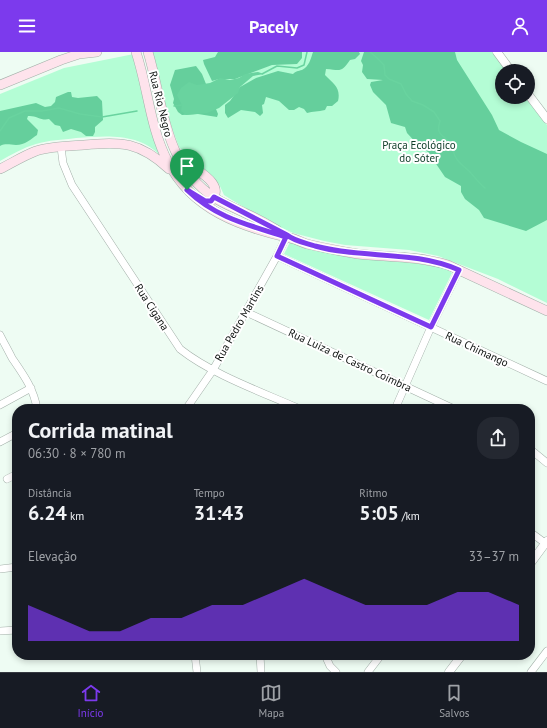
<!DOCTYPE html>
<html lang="pt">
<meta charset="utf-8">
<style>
:root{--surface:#171b24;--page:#242831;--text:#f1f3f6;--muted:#9ea1a6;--line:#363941;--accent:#7c3aed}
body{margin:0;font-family:"PT Sans",sans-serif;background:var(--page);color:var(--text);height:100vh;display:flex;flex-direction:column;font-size:15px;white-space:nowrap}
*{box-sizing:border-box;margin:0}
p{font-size:13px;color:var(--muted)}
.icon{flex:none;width:22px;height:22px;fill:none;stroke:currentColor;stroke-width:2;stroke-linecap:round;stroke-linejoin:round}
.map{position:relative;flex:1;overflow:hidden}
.side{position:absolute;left:12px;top:352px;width:523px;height:256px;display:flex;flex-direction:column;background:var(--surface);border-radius:16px;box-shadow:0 2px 6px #0003}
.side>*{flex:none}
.tools{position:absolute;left:495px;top:12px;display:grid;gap:8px}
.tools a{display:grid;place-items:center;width:40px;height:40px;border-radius:50%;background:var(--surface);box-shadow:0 2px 6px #0003;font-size:20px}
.pin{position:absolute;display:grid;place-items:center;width:34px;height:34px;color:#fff;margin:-41px -17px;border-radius:50% 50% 50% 0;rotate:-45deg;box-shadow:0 0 4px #0007}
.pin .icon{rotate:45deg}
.round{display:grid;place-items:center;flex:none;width:42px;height:42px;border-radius:16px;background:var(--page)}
.head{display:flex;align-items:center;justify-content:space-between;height:68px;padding:0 16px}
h1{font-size:22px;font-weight:700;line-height:30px}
.metrics{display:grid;grid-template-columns:repeat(3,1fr);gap:6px;height:68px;padding:4px 16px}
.metrics div{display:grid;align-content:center}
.metrics b{font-size:20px;font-weight:700}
.metrics small{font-size:11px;font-weight:400}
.metrics p{font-size:11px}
.chart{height:112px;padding:8px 16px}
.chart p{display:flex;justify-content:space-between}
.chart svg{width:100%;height:72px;margin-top:4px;fill:var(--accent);opacity:.7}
header{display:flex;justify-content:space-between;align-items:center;height:52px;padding:0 16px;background:var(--accent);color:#fff;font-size:18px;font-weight:700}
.menu{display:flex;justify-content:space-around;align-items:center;height:56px;border-top:1px solid var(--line);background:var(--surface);font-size:11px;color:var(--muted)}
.menu a{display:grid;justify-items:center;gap:2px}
.menu .selected{color:var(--accent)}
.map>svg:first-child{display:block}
</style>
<header><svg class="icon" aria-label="menu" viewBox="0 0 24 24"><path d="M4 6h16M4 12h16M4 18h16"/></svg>Pacely<svg class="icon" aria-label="person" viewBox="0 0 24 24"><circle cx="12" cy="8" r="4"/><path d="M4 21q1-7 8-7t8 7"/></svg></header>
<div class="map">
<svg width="547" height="620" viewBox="0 0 547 620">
<rect width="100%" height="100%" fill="#eefcf3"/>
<path fill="#b4fdd5" d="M151 0H492L506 19H502V45H526L547 73V251L498 227 438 204 409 198 345 193 324 189 293 181 269 170 232 148 224 143 219 132 209 121 193 110 179 95 170 71Z
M134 2 160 103C137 80 105 84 76 86 62 88 49 88 36 92 23 96 12 102 0 109V42L64 16Z
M290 190 445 216 452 221 429 268 284 202Z"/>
<path fill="#65cf9c" d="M218 0H302V6L297 12 272 13 235 27H219L212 29 204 12 203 8 215 5Z
M313 0H359L360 2 355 7 350 8C341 21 341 18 326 17L325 23C334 32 341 36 338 49L332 54H327L325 58C318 60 313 59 307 61L304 57 299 55 294 58H289L279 49 266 45 264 52 262 53 263 61 260 64 255 60 241 58 228 66 225 61V53L230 49 240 35 256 26 278 19 293 22C296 19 298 19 302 18 309 15 311 6 313 0Z
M364 0H455L457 8 492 63 499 78 521 90 547 102V168L526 179 484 166 479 158 465 147 461 140V134L445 125 428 100 419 94 407 81 405 75 391 71 386 53 373 40 370 33 371 30 383 28 367 27 362 20 363 13 361 9Z
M196 14 202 22 218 62 217 65 198 62 182 63 178 60 173 51 174 47 170 33 175 18Z
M68 40H71L72 45 78 46 97 44 102 49 103 68 95 75V80L93 84H86L81 80 71 77 63 80 60 74 55 73 49 67C41 69 36 63 28 64L27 67 38 78 37 83C31 87 25 93 16 93 10 93 6 91 0 94V59L36 51 45 55 51 54 55 50 56 45Z"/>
<path fill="#69d39f" d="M258 20 264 22 253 24 240 35 238 41 219 56 207 61 186 63 181 59 182 53 177 43 181 36 189 30 197 33 210 31 220 26 230 28 239 26 245 22Z"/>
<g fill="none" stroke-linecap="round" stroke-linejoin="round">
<path stroke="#69d39f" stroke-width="1.5" d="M370 0 376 5 384 13 385 23 389 27 401 32 406 42 412 49 423 53 434 60 440 69C435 85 444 81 450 92 453 95 453 100 455 104 458 111 464 114 470 120 475 126 479 131 485 136
M262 22 277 14 297 16 304 13 307 0
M174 54 182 53
M0 79 9 66 25 59H42L59 56 80 62 102 65 137 59"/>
<defs>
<path id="minor" d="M61 95 63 111 72 133 180 297C213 323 262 340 300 357
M277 204 547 329
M246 260 454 357
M0 283C4 291 8 298 12 306 23 322 34 337 37 357
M0 353 31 336
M186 357 213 318 277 204 287 183
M395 357 431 275 459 218
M0 390 17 381
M530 397 547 411
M7 427 17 422
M530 480 545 491
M0 517 17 515
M0 579 17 578
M195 603 197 620
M260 603 261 620
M325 603 330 614 336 620
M368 620 381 603
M531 620 547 599"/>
<path id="tertiary" d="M497 0 511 19
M528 42 547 67
M530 512 547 489
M449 620 462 603"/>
<path id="secondary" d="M136 0C148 36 150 76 168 110 192 158 241 175 290 186 296 187 301 190 307 192 324 196 340 199 358 202 388 205 418 204 448 213L547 259
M148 0C164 53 163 112 215 146 224 152 235 156 245 161 256 166 267 172 277 178
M0 33 61 8 79 2 97 0
M183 107C194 118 227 131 211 149
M0 117C12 111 23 104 36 99 51 94 68 94 84 93 121 89 140 90 169 117"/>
</defs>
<use href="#minor" stroke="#a3b0a9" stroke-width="8"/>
<use href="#tertiary" stroke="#a3b0a9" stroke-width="9"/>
<use href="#secondary" stroke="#a3b0a9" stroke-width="10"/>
<use href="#minor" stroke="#fff" stroke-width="7"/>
<use href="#tertiary" stroke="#fff" stroke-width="8"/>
<use href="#secondary" stroke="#fee3ec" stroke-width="9"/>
</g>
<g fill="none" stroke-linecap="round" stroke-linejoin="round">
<defs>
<path id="route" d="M187 138 205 149H211L214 145 287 183C294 189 306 191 315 194 362 207 414 198 459 218L431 275 277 204 286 185C249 173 216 166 187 138Z"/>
</defs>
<use href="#route" stroke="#fff" stroke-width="8"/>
<use href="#route" stroke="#7c3aed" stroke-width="5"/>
</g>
<g text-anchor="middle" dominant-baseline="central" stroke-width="4" stroke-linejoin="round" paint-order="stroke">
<g font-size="11" fill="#0d110f" stroke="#fff">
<text transform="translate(161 52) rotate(76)">Rua Rio Negro</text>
<text transform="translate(152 255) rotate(57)">Rua Cigana</text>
<text transform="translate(239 271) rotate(-60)">Rua Pedro Martins</text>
<text transform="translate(477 297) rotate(25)">Rua Chimango</text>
<text transform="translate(350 308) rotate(25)">Rua Luiza de Castro Coimbra</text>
</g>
<g font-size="11" fill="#0d3c27" stroke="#fff">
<text x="419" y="93">Praça Ecológico<tspan x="419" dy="13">do Sóter</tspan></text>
</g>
</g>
</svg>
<div class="tools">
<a><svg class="icon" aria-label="locate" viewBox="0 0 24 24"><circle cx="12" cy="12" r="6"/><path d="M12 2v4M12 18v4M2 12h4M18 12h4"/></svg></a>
</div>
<div class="pin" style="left:187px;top:138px;background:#1e9e55"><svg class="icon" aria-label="arrive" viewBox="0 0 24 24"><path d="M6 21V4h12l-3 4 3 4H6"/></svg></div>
<section class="side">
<div class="head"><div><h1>Corrida matinal</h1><p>06:30 · 8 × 780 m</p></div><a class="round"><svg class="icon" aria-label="share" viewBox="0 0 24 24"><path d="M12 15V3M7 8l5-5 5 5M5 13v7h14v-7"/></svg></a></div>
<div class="metrics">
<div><p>Distância</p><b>6.24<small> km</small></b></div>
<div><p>Tempo</p><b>31:43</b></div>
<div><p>Ritmo</p><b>5:05<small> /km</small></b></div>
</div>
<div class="chart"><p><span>Elevação</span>33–37 m</p>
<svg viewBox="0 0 160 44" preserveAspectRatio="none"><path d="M0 44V22L10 30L20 38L30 38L40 30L50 30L60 22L70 22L80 14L90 6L100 14L110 22L120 22L130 22L140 14L150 14L160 22V44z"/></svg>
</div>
</section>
</div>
<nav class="menu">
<a class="selected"><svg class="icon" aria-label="home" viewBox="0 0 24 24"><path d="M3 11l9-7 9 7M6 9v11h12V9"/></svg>Início</a>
<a><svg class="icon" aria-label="map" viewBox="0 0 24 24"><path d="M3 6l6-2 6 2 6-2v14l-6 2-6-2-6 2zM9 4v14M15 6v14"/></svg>Mapa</a>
<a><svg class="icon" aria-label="saved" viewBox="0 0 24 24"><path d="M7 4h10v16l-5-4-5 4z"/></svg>Salvos</a>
</nav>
